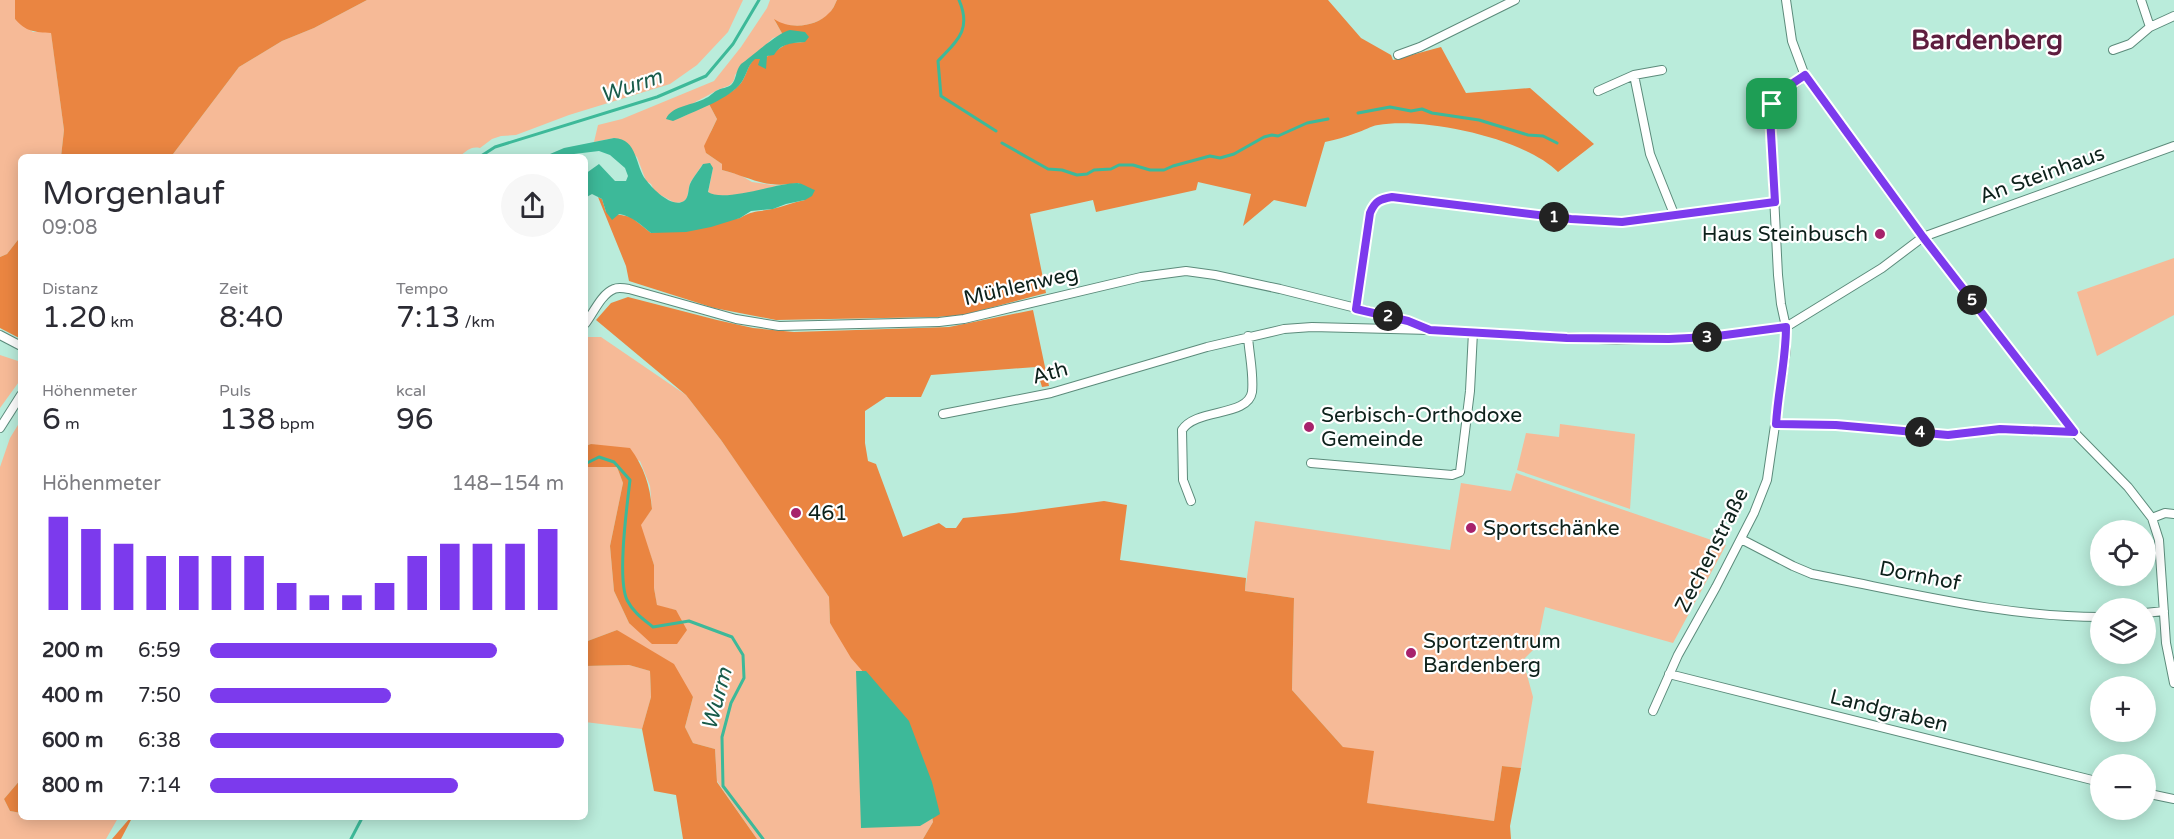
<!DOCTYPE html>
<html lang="de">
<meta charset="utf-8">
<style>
:root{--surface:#fff;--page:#f7f7f7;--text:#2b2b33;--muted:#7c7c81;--accent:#7c3aed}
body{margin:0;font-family:"Varela Round",sans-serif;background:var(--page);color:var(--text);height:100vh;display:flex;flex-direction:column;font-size:22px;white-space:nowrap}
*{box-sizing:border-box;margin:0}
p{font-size:20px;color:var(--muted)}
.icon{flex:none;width:33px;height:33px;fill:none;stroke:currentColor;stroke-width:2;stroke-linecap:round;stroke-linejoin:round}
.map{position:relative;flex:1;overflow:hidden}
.details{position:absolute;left:18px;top:154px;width:570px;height:666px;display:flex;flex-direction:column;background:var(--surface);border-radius:9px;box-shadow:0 3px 15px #0003}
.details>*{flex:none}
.buttons{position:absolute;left:2090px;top:520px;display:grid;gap:12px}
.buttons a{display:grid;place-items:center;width:66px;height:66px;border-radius:50%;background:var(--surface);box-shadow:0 3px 15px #0003;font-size:30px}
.pin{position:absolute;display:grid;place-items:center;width:51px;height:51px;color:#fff;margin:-26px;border-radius:12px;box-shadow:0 3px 9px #0006}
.km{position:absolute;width:30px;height:30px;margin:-15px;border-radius:50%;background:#222;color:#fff;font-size:16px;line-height:30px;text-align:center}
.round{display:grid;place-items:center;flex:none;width:63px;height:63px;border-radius:32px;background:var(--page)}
.head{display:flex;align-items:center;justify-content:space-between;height:102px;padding:0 24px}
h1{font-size:33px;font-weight:600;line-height:45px}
.stats{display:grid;grid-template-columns:repeat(3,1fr);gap:9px;height:102px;padding:6px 24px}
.stats div{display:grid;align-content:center}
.stats b{font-size:30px;font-weight:600}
.stats small{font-size:16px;font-weight:400}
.stats p{font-size:16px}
.chart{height:168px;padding:12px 24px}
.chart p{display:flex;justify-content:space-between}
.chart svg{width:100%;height:108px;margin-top:6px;stroke:var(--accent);stroke-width:6}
ul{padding:0 24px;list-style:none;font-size:20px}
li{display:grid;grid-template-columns:96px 72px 1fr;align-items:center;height:45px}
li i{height:15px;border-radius:8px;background:var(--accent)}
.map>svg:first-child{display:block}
</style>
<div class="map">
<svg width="2174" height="839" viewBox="0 0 2174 839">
<rect width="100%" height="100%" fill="#baecdb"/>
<path fill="#f6ba97" d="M0 0H15V19L33 32H51L64 130 61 157 21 158V236L7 254 0 257Z
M367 0H743L728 32 697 65 670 84 569 115 516 135 501 136 492 139 480 148C470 146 467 151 459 157L170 158 239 67 282 41 314 28Z
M770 0H837C835 4 833 9 830 13 817 26 791 30 775 21L783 35 773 38 735 75C734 88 723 86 714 92 707 96 705 97 697 101 691 104 685 113 680 118L709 104 717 119 711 131 706 153 722 164V170L740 175 752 182 780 186C763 189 722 201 708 193L713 168 703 164 690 183 687 198 683 202 675 203 655 192 651 184 646 181 637 157 614 138 594 142 598 125 622 119 714 81 741 47 767 8Z
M2174 258V315L2097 356 2077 292Z
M585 337H601L686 395 721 440 798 550 829 597 830 623 891 704 923 765 933 822 923 839H757L717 781 715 749 693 743 685 727 693 697 617 630 585 642V467H617L623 483 610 546 614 591 629 623 676 610 657 606 654 588V565L640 525 652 509 650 486 640 461 591 444 585 446Z
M0 355 21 362V379L0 408Z
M21 420V779L4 799 10 811 21 813V818H118L106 839H0V467L10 438Z
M1560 424 1635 434 1630 509 1517 470 1526 433 1559 437Z
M1516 473 1726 545 1673 643 1545 607 1537 646 1523 660 1533 697 1521 768 1502 766 1494 821 1366 803 1343 747 1292 690 1294 598 1245 591 1255 521 1450 550 1461 483 1511 491Z
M629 665 650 671 651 697 642 729 585 722V666Z"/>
<path fill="#ea8541" d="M15 0H367L314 28 282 41 239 67 170 158 61 157 64 130 51 33C35 32 26 32 15 19Z
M837 0H1328L1361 38 1391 55 1393 60 1441 47 1466 93 1530 88 1594 144 1558 172C1524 138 1425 117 1378 125 1370 126 1364 131 1356 133 1346 137 1335 140 1325 142L1306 207 1274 200 1243 226 1251 194 1198 182 1196 190 1096 212 1093 200 1030 214 1046 293 963 315 937 317 776 320 714 308 629 281 626 266 598 197 602 199 606 212 631 217 651 233 740 218C753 210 758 212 772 209 783 207 793 202 805 200L799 183C764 189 753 178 722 170V164L706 153 704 146 717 119 709 104C720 98 733 93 741 83 747 75 747 66 755 58L760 59V61L788 43 805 42 783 35 774 19C790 30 816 27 829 13 833 10 835 4 837 0Z
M21 236V339L0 328V257L7 254Z
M628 297 717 320 753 328 794 332 949 327 1033 310 1049 386 1042 387 1036 367 931 375 921 397H886L865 411V443L868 461 876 464 903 537 939 523 946 528H956L963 518 1014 513 1104 501 1127 505 1120 560 1246 578 1245 591 1294 598 1292 690 1343 747 1374 751 1367 803 1494 821 1502 766 1521 768 1510 826 1511 839H923L933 822 923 765 891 704 851 658 830 623 829 597 721 440 686 395 596 320 611 303Z
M591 444 630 448C644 467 650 485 652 509L641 525 654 565V588L657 605 676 610 687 630 677 644H652L629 623 614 591 610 546 623 483 617 467H585V446Z
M617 630 674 664 693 697 685 727 693 743 715 749 717 782 757 839H683L676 795 654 791 642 729 651 697 650 671 629 665 585 666V642Z
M21 779V813L10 811 4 799Z
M130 818H132L121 839H112Z"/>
<path fill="#3db999" d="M790 30 805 32 809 37 805 42C793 43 781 43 774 55L767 56 766 69 758 65 760 59H755C747 66 747 75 741 83 730 98 698 110 680 118L673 121 666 119C672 105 695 105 706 98 711 96 713 92 718 90 722 88 727 88 731 85 737 79 735 71 741 64 752 56 779 32 790 30Z
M614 138C638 139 635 166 646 180 652 188 672 209 684 201 689 198 688 189 690 184 693 177 699 171 703 164L710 163 713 168 708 192C724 203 776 183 797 183 802 183 809 188 815 190L812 196 805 200 786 204 773 209 751 211 740 218 711 227 686 232 651 233C641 225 632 216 619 214L612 220 606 212 602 199 592 194 585 198V174L599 164 615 181H626L628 176 625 168 610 155 599 151 574 154 570 157H543L564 148Z
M856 671H866L909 721 932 782 940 814 920 826 861 828Z"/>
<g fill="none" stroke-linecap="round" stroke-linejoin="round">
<path stroke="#3db999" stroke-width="3" d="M959 0C972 30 957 41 938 61L941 96 996 131
M1358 113 1390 107 1411 111 1422 109 1432 113 1479 120 1528 135 1543 136 1557 143
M1002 143 1048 169 1062 170 1077 175 1087 174 1094 170 1111 169 1119 165H1133L1150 170H1164L1173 166 1210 156 1220 158 1234 154 1264 137 1272 135 1278 136 1307 123 1328 119
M478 158 495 147 657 97 706 76 733 44 759 0
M585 464 599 457 614 462 630 480C627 506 617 578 627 600 633 612 643 619 653 627L689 621 732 637 743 655 744 678 731 703 722 737 723 786 763 839
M351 839 362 818"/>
<defs>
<path id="street" d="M1786 0 1792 41 1805 76 1901 208 2040 389 2074 432 2128 487 2152 518 2159 540 2166 643 2174 683
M2141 0 2150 27
M2113 50 2130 44 2150 27 2174 16
M1398 55 1420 47 1515 0
M1634 75 1650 154 1674 214
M1598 91 1634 75 1662 70
M1356 309 1370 213C1375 201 1380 199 1392 197L1571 219 1622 222 1775 202
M585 324C593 314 601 294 614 289 618 287 624 288 629 289L736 319 779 326 939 322 964 319 1141 277 1186 271 1215 275 1280 289 1408 321 1424 327
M0 335 21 346
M943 414 1051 393 1207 347 1284 329 1312 327 1430 330 1617 340 1710 337 1786 327 1882 268 1923 237 2174 146
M1776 424 1835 425 1948 435 2000 429 2074 432
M0 428 21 395
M1311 463 1452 475 1460 472 1470 391 1473 332
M1191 501 1183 480 1182 430C1196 408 1248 417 1252 392 1254 374 1249 354 1248 336
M2152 518 2165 513 2174 514
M1741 539 1793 566 1812 574C1907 592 2003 617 2100 617
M2145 613 2164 611
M1669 674 2100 782
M1653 711 1678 655 1716 587 1754 513 1767 480 1786 350V327L1781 304 1778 275 1770 116 1776 96 1805 76
M2145 793 2174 799"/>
</defs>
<use href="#street" stroke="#5c8b7b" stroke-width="10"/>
<use href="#street" stroke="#fff" stroke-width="8"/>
</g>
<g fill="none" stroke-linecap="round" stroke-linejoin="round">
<defs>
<path id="route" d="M1805 75 1923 237 2074 432 2000 429 1948 435 1836 425 1776 424C1778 391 1786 360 1786 327L1710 337 1669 339 1567 338 1430 330 1408 321 1356 309 1370 213C1375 201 1380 199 1392 197L1571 219 1622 222 1775 202 1770 116C1775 91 1785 89 1805 75Z"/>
</defs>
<use href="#route" stroke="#fff" stroke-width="12"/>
<use href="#route" stroke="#7c3aed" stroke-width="8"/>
</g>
<g fill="#a7226c" stroke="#fff" stroke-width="2">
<circle cx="1880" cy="234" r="6"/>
<circle cx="1309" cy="427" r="6"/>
<circle cx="796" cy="513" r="6"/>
<circle cx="1471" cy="528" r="6"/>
<circle cx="1411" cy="653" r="6"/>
</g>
<g text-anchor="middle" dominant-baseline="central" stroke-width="4.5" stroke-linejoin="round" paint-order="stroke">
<g font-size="21" fill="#0d211b" stroke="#fff">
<text transform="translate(2042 175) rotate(-20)">An Steinhaus</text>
<text transform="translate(1021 286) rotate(-13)">Mühlenweg</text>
<text transform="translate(1050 373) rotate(-15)">Ath</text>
<text transform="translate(1712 550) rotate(-63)">Zechenstraße</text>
<text transform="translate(1920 576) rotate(11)">Dornhof</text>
<text transform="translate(1889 711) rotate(14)">Landgraben</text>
</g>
<g font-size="21" fill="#0d211b" stroke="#fff" text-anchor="start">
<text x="1868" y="234" text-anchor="end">Haus Steinbusch</text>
<text x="1321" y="415">Serbisch-Orthodoxe<tspan x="1321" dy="24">Gemeinde</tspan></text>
<text x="808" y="513">461</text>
<text x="1483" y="528">Sportschänke</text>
<text x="1423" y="641">Sportzentrum<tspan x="1423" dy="24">Bardenberg</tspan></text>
</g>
<g font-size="22" font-style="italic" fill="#195b4a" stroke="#fff">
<text transform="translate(631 86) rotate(-19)">Wurm</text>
<text transform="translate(717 699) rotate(-75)">Wurm</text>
</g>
<g font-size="27" font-weight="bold" fill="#5e1e3f" stroke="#fff">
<text x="1987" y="40">Bardenberg</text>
</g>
</g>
</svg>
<div class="buttons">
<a><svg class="icon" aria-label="locate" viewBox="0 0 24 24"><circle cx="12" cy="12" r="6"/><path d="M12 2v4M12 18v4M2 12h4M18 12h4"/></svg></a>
<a><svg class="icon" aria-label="layers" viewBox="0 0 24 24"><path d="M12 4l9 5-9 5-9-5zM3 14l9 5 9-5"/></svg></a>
<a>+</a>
<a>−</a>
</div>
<div class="pin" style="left:1772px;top:104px;background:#1e9e55"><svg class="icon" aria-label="arrive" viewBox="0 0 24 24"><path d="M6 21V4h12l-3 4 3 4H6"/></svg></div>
<b class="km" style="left:1554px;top:217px">1</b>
<b class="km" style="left:1388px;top:316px">2</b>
<b class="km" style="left:1707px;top:337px">3</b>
<b class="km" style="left:1920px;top:432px">4</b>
<b class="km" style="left:1972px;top:300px">5</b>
<section class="details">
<div class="head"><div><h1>Morgenlauf</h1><p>09:08</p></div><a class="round"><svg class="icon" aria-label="share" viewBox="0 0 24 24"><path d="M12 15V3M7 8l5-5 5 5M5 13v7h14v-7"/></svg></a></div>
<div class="stats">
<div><p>Distanz</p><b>1.20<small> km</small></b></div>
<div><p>Zeit</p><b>8:40</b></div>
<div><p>Tempo</p><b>7:13<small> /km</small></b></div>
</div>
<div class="stats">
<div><p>Höhenmeter</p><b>6<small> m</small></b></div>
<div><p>Puls</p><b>138<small> bpm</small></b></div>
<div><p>kcal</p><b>96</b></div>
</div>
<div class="chart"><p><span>Höhenmeter</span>148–154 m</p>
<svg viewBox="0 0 160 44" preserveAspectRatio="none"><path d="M5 44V6M15 44V11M25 44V17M35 44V22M45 44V22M55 44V22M65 44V22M75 44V33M85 44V38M95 44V38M105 44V33M115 44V22M125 44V17M135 44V17M145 44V17M155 44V11"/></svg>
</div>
<ul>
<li><b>200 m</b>6:59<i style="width:81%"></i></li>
<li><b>400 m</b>7:50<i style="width:51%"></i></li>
<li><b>600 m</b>6:38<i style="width:100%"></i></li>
<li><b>800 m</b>7:14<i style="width:70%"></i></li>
</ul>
</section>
</div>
